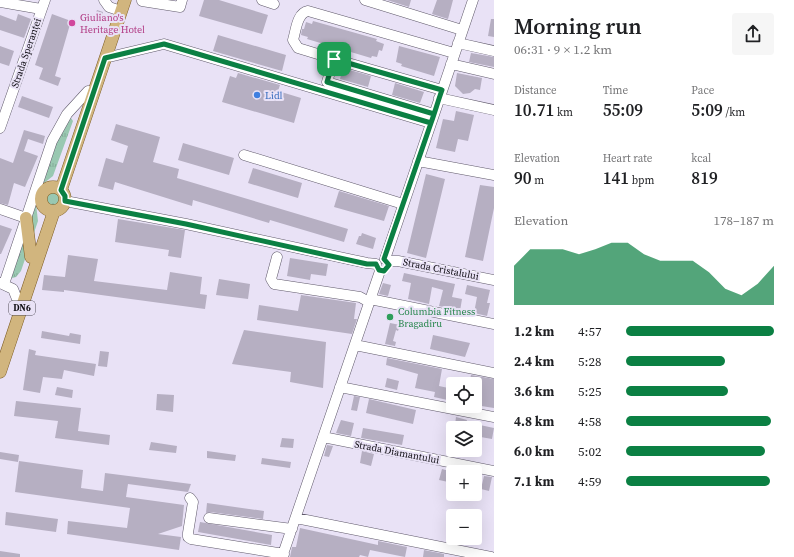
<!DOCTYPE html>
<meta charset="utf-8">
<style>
:root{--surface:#fff;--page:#f6f6f6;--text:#202124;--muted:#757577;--accent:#0b8043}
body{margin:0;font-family:"Source Serif 4",serif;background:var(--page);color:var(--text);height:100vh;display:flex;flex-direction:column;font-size:15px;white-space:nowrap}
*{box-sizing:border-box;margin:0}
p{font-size:13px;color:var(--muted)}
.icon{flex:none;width:22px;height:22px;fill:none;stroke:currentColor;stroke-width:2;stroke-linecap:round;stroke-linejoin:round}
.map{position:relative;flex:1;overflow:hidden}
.details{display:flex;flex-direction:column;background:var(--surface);width:300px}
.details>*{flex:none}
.tools{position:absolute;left:446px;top:377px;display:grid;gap:8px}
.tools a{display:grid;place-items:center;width:36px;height:36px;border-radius:4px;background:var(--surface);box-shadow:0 4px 16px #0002;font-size:20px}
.pin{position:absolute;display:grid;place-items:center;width:34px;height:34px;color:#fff;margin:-17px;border-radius:8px;box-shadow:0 2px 6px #0006}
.round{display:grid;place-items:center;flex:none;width:42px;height:42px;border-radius:4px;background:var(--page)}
.head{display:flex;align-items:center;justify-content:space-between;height:68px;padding:0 20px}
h1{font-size:22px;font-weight:600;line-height:30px}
.stats{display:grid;grid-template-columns:repeat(3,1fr);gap:6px;height:68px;padding:4px 20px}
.stats div{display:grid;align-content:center}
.stats b{font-size:17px;font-weight:600}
.stats small{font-size:11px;font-weight:400}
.stats p{font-size:11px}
.chart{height:112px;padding:8px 20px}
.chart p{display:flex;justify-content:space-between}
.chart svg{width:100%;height:72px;margin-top:4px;fill:var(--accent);opacity:.7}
ul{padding:0 20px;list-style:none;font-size:13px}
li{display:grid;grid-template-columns:64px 48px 1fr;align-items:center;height:30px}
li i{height:10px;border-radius:5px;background:var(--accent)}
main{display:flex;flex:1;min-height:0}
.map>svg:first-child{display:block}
</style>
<main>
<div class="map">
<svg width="494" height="557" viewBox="0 0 494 557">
<defs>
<pattern id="grass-tufts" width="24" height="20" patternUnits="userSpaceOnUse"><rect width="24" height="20" fill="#99c8b1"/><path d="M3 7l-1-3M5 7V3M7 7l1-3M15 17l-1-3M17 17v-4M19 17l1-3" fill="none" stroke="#83ab97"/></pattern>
</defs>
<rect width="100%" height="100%" fill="#e9e2f6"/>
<path fill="url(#grass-tufts)" d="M71 118 73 121 53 176 39 187 54 143Z
M45 199a8 8 0 1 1 16 0a8 8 0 1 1-16 0Z
M36 204 38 221 21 271 16 277 9 279Z"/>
<path fill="#b6afc2" d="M204 0H219L268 15 262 34 199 16Z
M387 0H411L409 7Z
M437 0H453L448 19 432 14Z
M97 10 103 12 100 21 94 19Z
M18 14 31 19 24 38 0 30V15L16 21Z
M52 14 71 21 55 76 61 78 58 86 39 79 43 68 35 65Z
M491 19H494V37L488 36Z
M313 21 377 39 376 41 384 44 382 51 379 50 377 57 372 56 371 58 307 39 308 37 301 35 302 29H304L306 22 312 24Z
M218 35 286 55 282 71 213 51Z
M0 46 14 51 9 66 0 63Z
M399 46 440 57 434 76 401 66 402 64 396 62Z
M471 53 494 57V67L469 62Z
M343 68 371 76 368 87 340 79Z
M238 73 280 85 278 91 301 98 294 123 222 102 230 76 236 78Z
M457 73 482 78 480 90 475 89 470 93 463 94 455 86Z
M395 83 424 92 420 103 392 95Z
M22 96 53 107 49 118 18 107Z
M456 111 474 115 468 141 458 139 455 152 436 148 443 119 454 121Z
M116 124 160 137 153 162 179 169 177 178 348 229 344 242 270 220 269 223 193 200 192 206 115 182 113 190 98 186 106 158 123 163 128 146 111 140Z
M24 130 45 136 43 144 28 139 24 151 38 156 25 187 14 183 8 205 0 203V158L13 163Z
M183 143 234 158 229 175 178 160Z
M253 168 302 183 298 198 248 183Z
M426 174 445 179 426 258 407 253Z
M480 185 494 187V208L483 261 465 257Z
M339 191 389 206 384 221 334 207Z
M118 219 185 230 181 258 168 256 169 250 115 242Z
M0 225 12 229 1 254H0Z
M362 233 376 238 373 249 356 244 359 236H361Z
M68 255 98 259 94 281 167 290 170 272 202 277 200 294 207 295 205 309 64 290V292L42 290 44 275 65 277Z
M290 258 328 264 326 276 311 274 310 280 287 276Z
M404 273 455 284 452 297 462 299 460 311 439 306 443 290 432 287 429 304 408 299 411 283 402 281Z
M219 279 250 284 248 299 216 295Z
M383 283 391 285 388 296 379 294Z
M467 285 490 290 487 303H490L487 316 474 313 477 297 465 294Z
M301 295 356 303 354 319H357L352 334 257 320 259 305 298 311Z
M390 323 400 325 398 331 396 330 393 341 396 342 395 346 385 344Z
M244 330 326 342 323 388 290 382 291 372 232 364Z
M42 331 69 336 70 333 81 335 80 344 41 338Z
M433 335 470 343 465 357 430 349Z
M29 349 36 351 35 355 96 364 94 376 64 370 62 379 43 377 40 393 23 390Z
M100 351 109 352 107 367 98 366Z
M387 358 442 369 439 386 453 389 452 401 434 397 435 392 415 388 418 374 386 365Z
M471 375 494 379V408L475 405V384H469Z
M387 378 399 381 397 390 385 387Z
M57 387 73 390 72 398 55 395Z
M157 394 174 395 173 412 156 410Z
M354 396 360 397 357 411 351 410Z
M369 399 416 410 413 424 366 413Z
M16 401 81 408 78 431 110 435 109 445 55 438 58 421 14 416Z
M456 417 467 420 465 427 455 425Z
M341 420 354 423 351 436 336 433Z
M475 424 494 428 492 439 475 436Z
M363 428 404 435 402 445 361 438Z
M282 438 294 439 293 448 280 447Z
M151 442 177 446 176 453 149 450Z
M327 445 333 446 329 457 324 456Z
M207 451 236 455 235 461 207 458Z
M362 451 374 454 371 466 360 463Z
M0 452 19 455 18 462 0 459Z
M262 458 291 462 290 468 261 464Z
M19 461 83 470 81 488 103 491 105 473 191 484 188 492 128 484 126 497 184 505 182 526 158 534 181 537 179 550 67 534 68 521 127 528 130 508 15 492Z
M442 469 453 472V483L439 480Z
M484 476 492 477 489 491 481 489Z
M207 503 264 511 263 519 210 512 206 513Z
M6 512 58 519 56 532 5 525Z
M200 522 272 535 271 545 198 532Z
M300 528 378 545V541L407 547 405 557 370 550 368 557 360 555 359 557H290L292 547H296Z
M424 550 444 554V557H423Z
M0 551 20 554V557H0Z"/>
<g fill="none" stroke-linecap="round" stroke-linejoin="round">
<defs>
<path id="minor" d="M104 0 109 7 115 9
M262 0 274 4
M365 0 462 30
M142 1 180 7 182 0
M0 2 41 9
M458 43 494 51
M105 58 164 44 431 123
M334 59 298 48 293 40C296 30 297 13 308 11L454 53
M451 64 494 74
M439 98 494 110
M434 114 327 82 334 59 442 90
M0 128 45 0
M244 155 403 204
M418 161 494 175
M65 201 186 224 367 263 376 264
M0 209 26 218
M277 257 271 279 274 284 360 297 369 302
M385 259 473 0
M388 261H398L494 280
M0 283 13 289 17 299
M4 284 52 141 67 114 88 91
M370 299 494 324
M355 345 494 373
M340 387 494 417
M323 437 494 471
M190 498 193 502 188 533V537L191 539 284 554
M209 518 292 529
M296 518 491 557
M282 557 380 271"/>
<path id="major" d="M41 199a12 12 0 1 1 24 0a12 12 0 1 1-24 0Z
M61 190 125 0
M26 218 31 257
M0 372 54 211"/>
</defs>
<use href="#minor" stroke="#605a6b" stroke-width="11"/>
<use href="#major" stroke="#7a5a21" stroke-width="13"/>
<use href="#minor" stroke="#fff" stroke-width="10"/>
<use href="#major" stroke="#d1b57e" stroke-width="12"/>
</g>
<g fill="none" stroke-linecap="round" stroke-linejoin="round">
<defs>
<path id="route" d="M334 59 327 82 434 114 431 123 164 44 105 58 61 190 65 196V201L186 224 367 264H376L379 270 384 271 389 265 384 259 431 123C435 112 438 101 442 90L334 59"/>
</defs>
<use href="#route" stroke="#fff" stroke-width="8"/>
<use href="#route" stroke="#0b8043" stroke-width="5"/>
</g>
<circle fill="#d1479c" stroke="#e9e2f6" stroke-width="1.5" cx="72" cy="23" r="4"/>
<circle fill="#3f7fe0" stroke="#e9e2f6" stroke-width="1.5" cx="257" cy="95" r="4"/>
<circle fill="#2e9e5b" stroke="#e9e2f6" stroke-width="1.5" cx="390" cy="317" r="4"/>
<g text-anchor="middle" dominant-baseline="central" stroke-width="4" stroke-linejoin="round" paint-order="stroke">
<rect fill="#e9e2f6" stroke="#504d57" stroke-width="1" x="9" y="301" width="26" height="14" rx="3"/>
<g font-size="9" font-weight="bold" fill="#0f0d13">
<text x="22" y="308">DN6</text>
</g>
<g font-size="10" fill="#b23c85" stroke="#e9e2f6" text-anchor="start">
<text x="80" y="17">Giuliano's<tspan x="80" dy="12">Heritage Hotel</tspan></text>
</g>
<g font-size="10" fill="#0f0d13" stroke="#e9e2f6">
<text transform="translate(26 53) rotate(-71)">Strada Speranței</text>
<text transform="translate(441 269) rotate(11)">Strada Cristalului</text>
<text transform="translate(397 452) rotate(11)">Strada Diamantului</text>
</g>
<g font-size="10" fill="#366cbe" stroke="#e9e2f6" text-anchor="start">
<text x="265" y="95">Lidl</text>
</g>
<g font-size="10" fill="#27864d" stroke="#e9e2f6" text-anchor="start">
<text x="398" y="311">Columbia Fitness<tspan x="398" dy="12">Bragadiru</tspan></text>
</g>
</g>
</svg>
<div class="tools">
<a><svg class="icon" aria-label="locate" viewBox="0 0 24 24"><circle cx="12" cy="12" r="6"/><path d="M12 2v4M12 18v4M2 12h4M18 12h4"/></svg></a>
<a><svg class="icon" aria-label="layers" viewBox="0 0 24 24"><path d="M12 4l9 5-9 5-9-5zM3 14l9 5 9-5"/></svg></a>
<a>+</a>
<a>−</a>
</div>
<div class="pin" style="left:334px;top:59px;background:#1e9e55"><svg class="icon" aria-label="arrive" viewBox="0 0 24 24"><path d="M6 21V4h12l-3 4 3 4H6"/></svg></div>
</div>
<section class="details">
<div class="head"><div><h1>Morning run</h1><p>06:31 · 9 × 1.2 km</p></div><a class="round"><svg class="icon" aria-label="share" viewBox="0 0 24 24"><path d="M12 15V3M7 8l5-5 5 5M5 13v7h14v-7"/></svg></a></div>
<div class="stats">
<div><p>Distance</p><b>10.71<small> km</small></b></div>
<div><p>Time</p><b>55:09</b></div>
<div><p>Pace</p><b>5:09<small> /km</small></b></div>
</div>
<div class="stats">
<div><p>Elevation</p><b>90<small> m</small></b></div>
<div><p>Heart rate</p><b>141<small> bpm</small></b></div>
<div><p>kcal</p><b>819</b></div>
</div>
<div class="chart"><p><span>Elevation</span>178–187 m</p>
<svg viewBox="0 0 160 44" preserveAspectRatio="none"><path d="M0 44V20L10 10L20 10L30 10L40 13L50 10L60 6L70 6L80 13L90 17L100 17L110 17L120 24L130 34L140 38L150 31L160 20V44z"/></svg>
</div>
<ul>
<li><b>1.2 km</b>4:57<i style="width:100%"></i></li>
<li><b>2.4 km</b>5:28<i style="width:67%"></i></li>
<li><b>3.6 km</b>5:25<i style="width:69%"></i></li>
<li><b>4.8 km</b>4:58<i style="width:98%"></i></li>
<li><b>6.0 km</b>5:02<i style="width:94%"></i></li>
<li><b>7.1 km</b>4:59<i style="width:97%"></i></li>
</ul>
</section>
</main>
